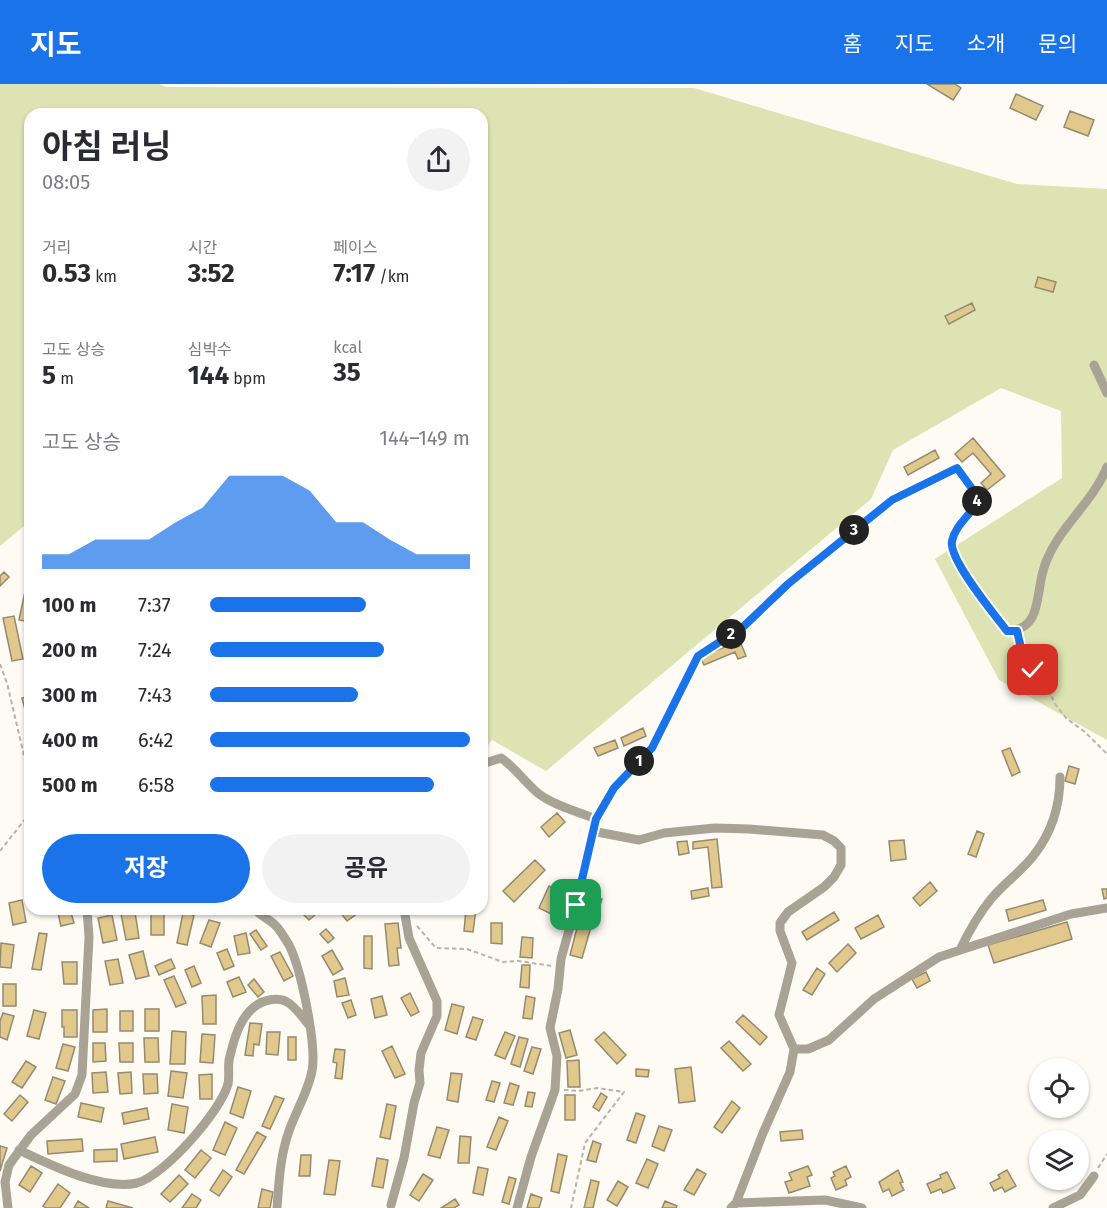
<!DOCTYPE html>
<html lang="ko">
<meta charset="utf-8">
<style>
:root{--surface:#fff;--page:#f2f2f3;--text:#2b2b33;--muted:#7c7c81;--accent:#1a73e8}
body{margin:0;font-family:"Fira Sans","Noto Sans KR",sans-serif;background:var(--page);color:var(--text);height:100vh;display:flex;flex-direction:column;font-size:22px;white-space:nowrap}
*{box-sizing:border-box;margin:0}
p{font-size:20px;color:var(--muted)}
.icon{flex:none;width:33px;height:33px;fill:none;stroke:currentColor;stroke-width:2;stroke-linecap:round;stroke-linejoin:round}
.map{position:relative;flex:1;overflow:hidden}
.panel{position:absolute;left:24px;top:24px;width:464px;height:807px;display:flex;flex-direction:column;background:var(--surface);border-radius:18px;box-shadow:0 2px 4px #0004}
.panel>*{flex:none}
.buttons{position:absolute;left:1029px;top:974px;display:grid;gap:12px}
.buttons a{display:grid;place-items:center;width:60px;height:60px;border-radius:50%;background:var(--surface);box-shadow:0 2px 4px #0004;font-size:30px}
.pin{position:absolute;display:grid;place-items:center;width:51px;height:51px;color:#fff;margin:-26px;border-radius:12px;box-shadow:0 3px 9px #0006}
.km{position:absolute;width:30px;height:30px;margin:-15px;border-radius:50%;background:#222;color:#fff;font-size:16px;line-height:30px;text-align:center}
.round{display:grid;place-items:center;flex:none;width:63px;height:63px;border-radius:32px;background:var(--page)}
.headline{display:flex;align-items:center;justify-content:space-between;height:102px;padding:0 18px}
h1{font-size:33px;font-weight:700;line-height:45px}
.stats{display:grid;grid-template-columns:repeat(3,1fr);gap:9px;height:102px;padding:6px 18px}
.stats div{display:grid;align-content:center}
.stats b{font-size:26px;font-weight:700}
.stats small{font-size:16px;font-weight:400}
.stats p{font-size:16px}
.chart{height:168px;padding:12px 18px}
.chart p{display:flex;justify-content:space-between}
.chart svg{width:100%;height:108px;margin-top:6px;fill:var(--accent);opacity:.7}
.cta{display:flex;gap:12px;margin-top:auto;padding:12px 18px}
.cta a{flex:1;height:69px;border-radius:36px;background:var(--accent);color:#fff;font-size:24px;font-weight:700;line-height:69px;text-align:center}
.cta a+a{background:var(--page);color:var(--text)}
ul{padding:0 18px;list-style:none;font-size:20px}
li{display:grid;grid-template-columns:96px 72px 1fr;align-items:center;height:45px}
li i{height:15px;border-radius:8px;background:var(--accent)}
header{display:flex;align-items:center;gap:36px;box-sizing:border-box;height:84px;padding:0 30px;background:var(--accent);color:#fff}
header strong{font-size:28px}
nav{display:flex;gap:33px;margin-inline-start:auto;font-size:21px}
.map>svg:first-child{display:block}
</style>
<header>
<strong>지도</strong>
<nav><a>홈</a><a>지도</a><a>소개</a><a>문의</a></nav>
</header>
<div class="map">
<svg width="1107" height="1124" viewBox="0 0 1107 1124">
<rect width="100%" height="100%" fill="#fefbf5"/>
<path fill="#dde3b2" d="M0 0H159L166 3 694 4 1017 100 1107 105V656L999 596 935 475 1062 394 1061 327 1001 304 893 366 871 415 546 687 492 656 482 669V30H30V437L0 462Z"/>
<path fill="#e1c98e" stroke="#968a6e" stroke-width="1.5" d="M927 0H955L961 4 953 16Z
M1016 10 1043 22 1036 36 1010 24Z
M1070 27 1094 36 1088 52 1064 43Z
M1038 193 1056 198 1053 208 1035 203Z
M972 219 975 226 949 240 945 232Z
M973 354 1005 392 987 406 981 399 991 390 973 369 962 378 955 370Z
M935 366 939 374 908 391 904 383Z
M4 488 9 493 0 502V492Z
M27 498H30V538L19 536Z
M14 532 23 575 12 577 3 534Z
M740 557 746 572 738 575 735 568 704 581 700 573Z
M30 612V645L22 614Z
M643 644 646 652 624 662 621 654Z
M615 656 618 664 598 672 594 664Z
M1010 664 1020 688 1012 692 1002 667Z
M1069 682 1079 685 1075 700 1065 697Z
M557 729 565 738 549 753 541 743Z
M977 747 984 750 976 773 968 770Z
M717 755 722 803 712 804 708 763 693 765V758Z
M904 756 906 775 891 777 889 757Z
M687 757 689 769 679 771 677 758Z
M535 776 545 786 514 818 503 807Z
M930 798 937 807 920 822 913 814Z
M549 802 561 808 551 830 539 824Z
M708 804 709 812 692 815 691 807Z
M1102 805H1107V814L1104 815Z
M589 812 602 815 597 831 585 828Z
M22 816 26 838 13 841 9 819Z
M1043 816 1046 826 1009 837 1006 826Z
M57 825H70L74 839 61 842Z
M151 825H164V851H151Z
M298 825H310L316 830 309 836Z
M343 825H355L358 829 347 837 340 828Z
M466 825H476L473 848 464 847Z
M135 828 139 854 126 856 121 830Z
M834 828 839 836 807 856 802 848Z
M183 829 194 831 187 861 177 859Z
M112 831 117 856 103 859 98 834Z
M878 831 884 843 861 855 855 844Z
M209 836 220 839 211 863 200 859Z
M1067 838 1072 855 994 879 988 861Z
M398 839 401 864H397L399 881 389 882 385 840Z
M491 839H502V860L491 859Z
M578 840 591 843 582 874 570 871Z
M326 845 334 854 328 859 320 850Z
M256 846 267 862 261 866 250 850Z
M39 849 47 850 41 886 32 885Z
M246 849 250 869 238 871 234 852Z
M364 852H372V885L364 884Z
M522 853 533 854 532 874 520 873Z
M1 859 14 861 11 884 0 883Z
M848 860 856 869 837 888 829 879Z
M227 865 234 882 224 886 217 869Z
M332 866 343 885 333 891 322 872Z
M143 867 149 892 136 895 129 871Z
M280 868 293 892 284 897 271 872Z
M118 875 123 899 110 901 105 877Z
M171 875 175 884 159 891 155 882Z
M62 878H77V900H64Z
M522 881H530L529 904 520 903Z
M194 882 201 899 192 903 185 886Z
M817 884 825 890 812 911 803 906Z
M926 888 930 897 917 904 912 895Z
M174 892 186 919 176 923 164 896Z
M239 893 246 908 233 913 227 898Z
M345 894 349 911 337 913 334 897Z
M254 895 264 908 258 913 248 901Z
M3 900H16V922H3Z
M410 909 419 928 411 932 401 914Z
M216 911V940H203L202 912Z
M382 912 387 931 375 934 371 915Z
M526 912 535 914 532 935 523 934Z
M351 916 356 931 348 934 342 919Z
M452 920 464 923 457 950 445 946Z
M107 925V948H93V926Z
M145 925H159V947H145Z
M34 926 46 929 39 955 27 952Z
M62 926H77V953H64V943H62Z
M120 927H133V947H120Z
M3 929 14 932 7 956 0 953V937Z
M743 931 767 953 760 961 736 938Z
M473 933 483 936 476 956 466 953Z
M250 939 262 940 259 961 254 960 253 972 245 971Z
M570 946 577 971 566 974 559 949Z
M172 947 186 948 185 980H170Z
M267 948H280L278 971 266 970Z
M505 948 515 952 505 975 495 971Z
M604 948 626 971 617 980 595 956Z
M202 950 215 951 213 979 200 978Z
M288 953H296V976H288Z
M519 953 528 955 520 983 511 980Z
M144 954H158L159 978H145Z
M729 957 751 980 743 987 721 964Z
M93 959H105L106 977 93 978Z
M119 959H133V978H120Z
M63 960 75 963 68 987 56 984Z
M392 962 405 990 395 994 382 967Z
M532 963 541 965 533 990 524 987Z
M335 965 345 966 342 995 335 994 337 979 333 978Z
M579 976 580 1003H568L567 977Z
M26 977 36 983 22 1004 12 998Z
M691 983 695 1017 679 1019 675 985Z
M636 985 649 986 648 993 636 992Z
M171 987 187 989 183 1014 168 1012Z
M106 988 108 1008 93 1009 92 989Z
M131 988 132 1009 120 1010 118 989Z
M451 989 462 990 458 1018 447 1016Z
M143 990H157L158 1009 144 1010Z
M212 990V1015H200L199 991Z
M53 993 65 997 56 1020 45 1016Z
M492 997 500 999 494 1018 486 1016Z
M510 999 519 1002 513 1021 504 1019Z
M238 1003 251 1007 243 1034 230 1029Z
M528 1008 535 1009 532 1023 525 1022Z
M601 1009 607 1013 599 1027 593 1023Z
M20 1011 28 1018 12 1037 4 1030Z
M565 1011H575V1036H565Z
M275 1012 284 1015 270 1045 262 1042Z
M732 1017 740 1024 722 1049 714 1043Z
M81 1019 104 1024 101 1038 78 1033Z
M172 1020 188 1023 184 1049 168 1046Z
M387 1020 396 1022 390 1055 380 1053Z
M147 1024 149 1035 124 1040 122 1029Z
M636 1029 645 1032 636 1059 627 1056Z
M499 1033 508 1037 496 1066 487 1063Z
M225 1038 237 1044 225 1071 213 1066Z
M659 1042 672 1046 664 1067 652 1062Z
M437 1043 449 1046 440 1074 428 1071Z
M802 1046 803 1055 781 1057 780 1048Z
M257 1048 266 1053 244 1090 236 1086Z
M460 1052 471 1053 469 1079H458Z
M155 1053 158 1068 124 1075 121 1060Z
M82 1055 83 1067 48 1070 47 1057Z
M593 1057 601 1060 596 1078 587 1076Z
M0 1062 7 1064 0 1087Z
M117 1065V1077L94 1078V1066Z
M201 1066 211 1074 195 1094 185 1086Z
M558 1070 567 1072 559 1109 551 1107Z
M301 1071H311L310 1092H299Z
M377 1074 388 1076 383 1104 372 1102Z
M647 1075 658 1080 648 1104 636 1099Z
M329 1076 340 1077 335 1111 324 1110Z
M31 1082 42 1089 30 1108 19 1101Z
M808 1082 812 1091 807 1093 810 1102 789 1109 785 1098 792 1096 789 1089Z
M846 1082 851 1093 845 1096 847 1101 836 1106 831 1094 835 1092 833 1088Z
M478 1083 488 1085 483 1111 473 1109Z
M697 1085 706 1090 694 1111 684 1106Z
M223 1086 232 1093 219 1112 210 1106Z
M898 1086 903 1098 900 1099 904 1106 892 1112 889 1105 883 1108 879 1098Z
M1007 1086 1016 1102 1005 1108 1002 1103 994 1107 990 1099 1000 1094 998 1091Z
M947 1088 955 1104 943 1109 941 1105 931 1109 927 1100 941 1094 940 1091Z
M423 1090 433 1096 419 1117 410 1111Z
M179 1091 188 1100 170 1118 161 1110Z
M509 1093 516 1095 509 1120 502 1118Z
M591 1096 599 1098 593 1124H584Z
M618 1097 628 1103 617 1122 607 1116Z
M58 1100 70 1109 60 1124H46L43 1122Z
M262 1105 273 1108 270 1124H258Z
M192 1110 201 1116 196 1124H182Z
M531 1110 542 1114 539 1124H527Z
M455 1115 459 1121 454 1124H441Z
M78 1117 89 1124H74Z
M108 1117 133 1124H106Z
M665 1117 677 1122 676 1124H662Z"/>
<g fill="none" stroke-linecap="round" stroke-linejoin="round">
<path stroke="#b6b3ab" stroke-width="2" stroke-dasharray="4.5 3" stroke-linecap="butt" d="M1019 555 1023 573 1046 600 1055 620 1066 634 1085 648 1107 670
M0 580 7 599 26 680 30 687
M0 767 30 729
M417 842 436 864 467 865 503 878 519 877 552 882
M564 1006 578 1007 597 1004 624 1008 585 1059 571 1124
M1098 1084 1107 1070"/>
<path stroke="#a9a396" stroke-width="9" d="M1094 281 1107 309
M482 680 501 674C516 684 525 699 539 710 555 722 577 727 596 735
M592 747 639 756 664 749 715 744 749 745 823 751 834 757 841 764V781L834 793 824 803 788 828 780 839V847L792 879 779 931 794 965
M255 825C261 833 270 835 276 842 281 847 285 855 289 861 301 884 317 962 312 987 308 1008 296 1027 289 1047 280 1072 279 1098 277 1124
M960 866C969 847 978 831 991 815 1004 799 1022 787 1034 771 1052 748 1060 721 1060 693
M19 1066C49 1080 102 1107 137 1099 164 1092 221 1027 228 1000 230 991 227 981 230 972 235 950 244 921 269 916 275 915 282 915 287 918 295 922 303 934 309 941
M736 1119 825 1116 862 1124
M391 1121 404 1074 414 1019 420 999 419 986 421 969 437 932V917L409 854 404 825
M8 1124 5 1098 9 1081 31 1051 75 1010 82 991 89 853 87 825
M517 1124 531 1073 555 1006 557 972 550 944 558 905 561 875 576 821 596 735 614 704 652 664 698 572 744 542 788 499 892 416 957 384 976 410 977 419C969 431 955 442 952 457 948 475 995 530 1007 547 1045 546 1034 505 1046 478 1060 442 1093 418 1107 383
M731 1124 736 1119 763 1049 790 988 794 965H808L829 956 874 915 939 873 1071 830 1107 824
M1053 1124 1080 1111 1094 1092"/>
</g>
<g fill="none" stroke-linecap="round" stroke-linejoin="round">
<defs>
<path id="route" d="M576 821 596 735 614 704 652 664 698 572 744 542 788 500 892 416 957 384 976 410 977 419C969 432 955 442 952 457 948 475 995 531 1007 547H1017L1023 573 1033 586"/>
</defs>
<use href="#route" stroke="#fff" stroke-width="12"/>
<use href="#route" stroke="#1a73e8" stroke-width="8"/>
</g>
</svg>
<div class="buttons">
<a><svg class="icon" aria-label="locate" viewBox="0 0 24 24"><circle cx="12" cy="12" r="6"/><path d="M12 2v4M12 18v4M2 12h4M18 12h4"/></svg></a>
<a><svg class="icon" aria-label="layers" viewBox="0 0 24 24"><path d="M12 4l9 5-9 5-9-5zM3 14l9 5 9-5"/></svg></a>
</div>
<div class="pin" style="left:576px;top:821px;background:#1e9e55"><svg class="icon" aria-label="arrive" viewBox="0 0 24 24"><path d="M6 21V4h12l-3 4 3 4H6"/></svg></div>
<div class="pin" style="left:1033px;top:586px;background:#d93025"><svg class="icon" aria-label="check" viewBox="0 0 24 24"><path d="M5 12l5 5 9-10"/></svg></div>
<b class="km" style="left:639px;top:677px">1</b>
<b class="km" style="left:731px;top:550px">2</b>
<b class="km" style="left:854px;top:446px">3</b>
<b class="km" style="left:977px;top:417px">4</b>
<section class="panel">
<div class="headline"><div><h1>아침 러닝</h1><p>08:05</p></div><a class="round"><svg class="icon" aria-label="share" viewBox="0 0 24 24"><path d="M12 15V3M7 8l5-5 5 5M5 13v7h14v-7"/></svg></a></div>
<div class="stats">
<div><p>거리</p><b>0.53<small> km</small></b></div>
<div><p>시간</p><b>3:52</b></div>
<div><p>페이스</p><b>7:17<small> /km</small></b></div>
</div>
<div class="stats">
<div><p>고도 상승</p><b>5<small> m</small></b></div>
<div><p>심박수</p><b>144<small> bpm</small></b></div>
<div><p>kcal</p><b>35</b></div>
</div>
<div class="chart"><p><span>고도 상승</span>144–149 m</p>
<svg viewBox="0 0 160 44" preserveAspectRatio="none"><path d="M0 44V38L10 38L20 32L30 32L40 32L50 25L60 19L70 6L80 6L90 6L100 12L110 25L120 25L130 32L140 38L150 38L160 38V44z"/></svg>
</div>
<ul>
<li><b>100 m</b>7:37<i style="width:60%"></i></li>
<li><b>200 m</b>7:24<i style="width:67%"></i></li>
<li><b>300 m</b>7:43<i style="width:57%"></i></li>
<li><b>400 m</b>6:42<i style="width:100%"></i></li>
<li><b>500 m</b>6:58<i style="width:86%"></i></li>
</ul>
<div class="cta"><a>저장</a><a>공유</a></div>
</section>
</div>
